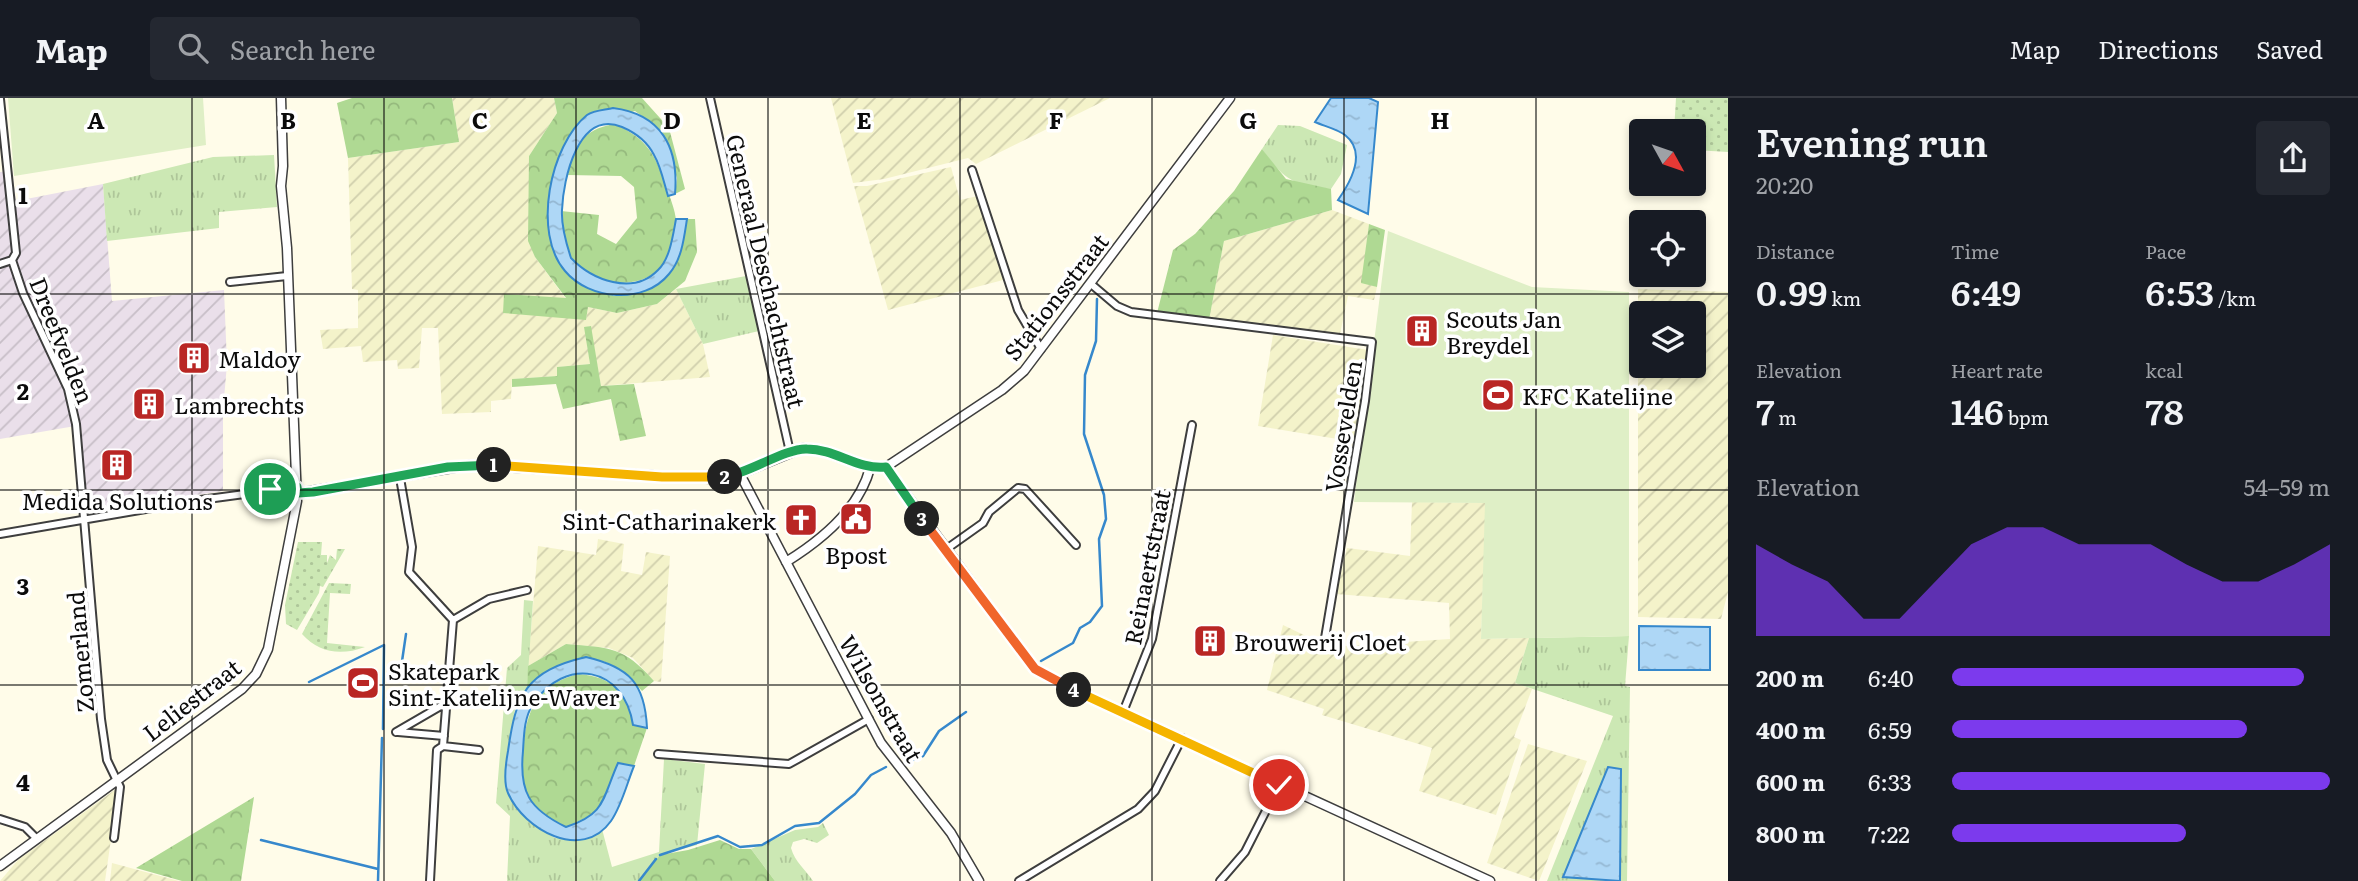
<!DOCTYPE html>
<meta charset="utf-8">
<style>
:root{--surface:#171b24;--page:#242831;--text:#f1f3f6;--muted:#9ea1a6;--line:#363941;--accent:#7c3aed}
body{margin:0;font-family:Literata,serif;background:var(--page);color:var(--text);height:100vh;display:flex;flex-direction:column;font-size:26px;white-space:nowrap}
*{box-sizing:border-box;margin:0}
p{font-size:23px;color:var(--muted)}
.icon{flex:none;width:38px;height:38px;fill:none;stroke:currentColor;stroke-width:2;stroke-linecap:round;stroke-linejoin:round}
.map{position:relative;flex:1;overflow:hidden}
.sheet{display:flex;flex-direction:column;background:var(--surface);width:630px}
.sheet>*{flex:none}
.needle{width:46px;rotate:130deg}
.buttons{position:absolute;left:1629px;top:21px;display:grid;gap:14px}
.buttons a{display:grid;place-items:center;width:77px;height:77px;border-radius:7px;background:var(--surface);box-shadow:0 4px 10px #0003;font-size:35px}
.pin{position:absolute;display:grid;place-items:center;width:60px;height:60px;color:#fff;margin:-30px;border:4px solid #fff;border-radius:50%;box-shadow:0 2px 7px #0007}
.km{position:absolute;width:35px;height:35px;margin:-18px;border-radius:50%;background:#222;color:#fff;font-size:19px;line-height:35px;text-align:center}
.round{display:grid;place-items:center;flex:none;width:74px;height:74px;border-radius:7px;background:var(--page)}
.overview{display:flex;align-items:center;justify-content:space-between;height:119px;padding:0 28px}
h1{font-size:38px;font-weight:600;line-height:52px}
.stats{display:grid;grid-template-columns:repeat(3,1fr);gap:10px;height:119px;padding:7px 28px}
.stats div{display:grid;align-content:center}
.stats b{font-size:35px;font-weight:600}
.stats small{font-size:19px;font-weight:400}
.stats p{font-size:19px}
.chart{height:196px;padding:14px 28px}
.chart p{display:flex;justify-content:space-between}
.chart svg{width:100%;height:126px;margin-top:7px;fill:var(--accent);opacity:.7}
ul{padding:0 28px;list-style:none;font-size:23px}
li{display:grid;grid-template-columns:112px 84px 1fr;align-items:center;height:52px}
li i{height:18px;border-radius:9px;background:var(--accent)}
header{display:flex;align-items:center;gap:42px;box-sizing:border-box;height:98px;padding:0 35px;background:var(--surface);border-bottom:2px solid var(--line)}
header strong{font-size:33px}
nav{display:flex;gap:38px;margin-inline-start:auto;font-size:24px}
.search{width:490px;height:63px;background:var(--page);display:flex;align-items:center;gap:18px;box-sizing:border-box;padding:0 24px;border-radius:7px;color:var(--muted);font-size:26px}
main{display:flex;flex:1;min-height:0}
.map>svg:first-child{display:block}
</style>
<header>
<strong>Map</strong>
<div class="search"><svg class="icon" aria-label="search" viewBox="0 0 24 24"><circle cx="10" cy="10" r="6"/><path d="M15 15l6 6"/></svg>Search here</div>
<nav><a>Map</a><a>Directions</a><a>Saved</a></nav>
</header>
<main>
<div class="map">
<svg width="1728" height="783" viewBox="0 0 1728 783">
<defs>
<pattern id="industrial-furrows" width="10" height="10" patternUnits="userSpaceOnUse" patternTransform="scale(1.75)"><rect width="10" height="10" fill="#eadfea"/><path d="M-1 1l2-2M0 10L10 0M9 11l2-2" fill="none" stroke="#c7bec7"/></pattern>
<pattern id="farmland-furrows" width="10" height="10" patternUnits="userSpaceOnUse" patternTransform="scale(1.75)"><rect width="10" height="10" fill="#f4f3ca"/><path d="M-1 1l2-2M0 10L10 0M9 11l2-2" fill="none" stroke="#d0cfac"/></pattern>
<pattern id="grass-tufts" width="24" height="20" patternUnits="userSpaceOnUse" patternTransform="scale(1.75)"><rect width="24" height="20" fill="#cce8b4"/><path d="M3 7l-1-3M5 7V3M7 7l1-3M15 17l-1-3M17 17v-4M19 17l1-3" fill="none" stroke="#aec699"/></pattern>
<pattern id="forest-crowns" width="20" height="18" patternUnits="userSpaceOnUse" patternTransform="scale(1.75)"><rect width="20" height="18" fill="#afd993"/><path d="M2 6a3 3 0 1 1 6 0M12 15a3 3 0 1 1 6 0" fill="none" stroke="#95b97d"/></pattern>
<pattern id="park-dots" width="8" height="8" patternUnits="userSpaceOnUse" patternTransform="scale(1.75)"><rect width="8" height="8" fill="#cce8b4"/><path d="M2 2h.1M6 6h.1" fill="none" stroke="#aec699" stroke-width="1.8" stroke-linecap="round"/></pattern>
<pattern id="water-ripples" width="26" height="14" patternUnits="userSpaceOnUse" patternTransform="scale(1.75)"><rect width="26" height="14" fill="#aed7f6"/><path d="M2 4q2-2 4 0t4 0M15 11q2-2 4 0t4 0" fill="none" stroke="#94b7d2"/></pattern>
</defs>
<rect width="100%" height="100%" fill="#fffce9"/>
<path fill="url(#industrial-furrows)" d="M12 73 16 103 103 86 112 203 224 192 227 266 223 312V393L98 412 89 407 85 397 81 327 0 341V74Z"/>
<path fill="url(#farmland-furrows)" fill-rule="evenodd" d="M452 0H554L557 15 529 58 535 159 566 201 504 196 586 221 588 209 617 215 657 206 676 191 703 246 710 279 601 288 590 228 585 230 590 266 558 269 557 278 512 281 511 301 491 303V314L442 316 438 230H422L419 270 398 271 397 262 363 264 361 248 323 251 320 232 358 230V192L352 191 348 60 459 44Z
M831 0H1110L976 66 968 60 884 81 853 85Z
M951 69 960 102 978 98 1007 181 888 212 854 88H867Z
M1332 112 1369 126 1362 184 1377 189 1374 202 1348 198 1340 236 1209 222 1224 143Z
M1638 191 1728 194V494L1721 521 1638 519ZM1642 215H1694V268H1642Z
M1273 237 1368 252 1356 344 1258 328Z
M1412 404 1486 405 1481 541 1529 540 1515 585 1532 591 1514 639 1521 642 1496 717 1419 693 1432 650 1322 617 1324 611 1267 592 1283 527 1329 549 1450 541 1449 505 1336 496 1347 450 1410 458Z
M598 441 624 446 621 473 642 477 646 454 670 458 661 584 654 583 633 560 609 550 566 546 528 568 538 448 596 457Z
M1528 646 1587 663 1539 783 1487 765Z
M116 691 118 692 105 783H0L18 762Z
M112 765 179 783H110Z"/>
<path fill="url(#grass-tufts)" d="M1278 27 1300 28 1347 47 1341 76 1331 91C1295 89 1282 80 1262 51Z
M274 57 277 109 219 114V130L107 143 103 86 213 59Z
M746 178 759 233 703 246 676 191Z
M524 502 533 503 527 590 516 606 506 664 507 693 522 717 555 740 598 736 602 731 612 769 659 754 664 661 705 666 697 747 660 757 639 783H507L510 718 496 705 507 570 521 557Z
M1629 538 1625 588 1630 589 1627 783H1547L1613 618 1515 585 1529 540Z
M823 725 829 737 817 745 804 741 793 744 791 750C795 764 805 771 813 783H775L751 751 795 732 818 729Z"/>
<path fill="url(#forest-crowns)" d="M352 0H452L459 44 348 60 337 5Z
M554 0H642L669 30 685 91 675 96 677 80 662 33 635 13 573 32C548 72 552 104 552 150L614 198C668 188 678 175 687 121H695L697 154 685 183 657 206 617 215 588 209 586 222 503 215 504 196 566 200 535 159 528 143 529 58 557 15Z
M614 26C644 39 654 53 664 83 668 95 676 112 676 124 675 138 668 164 657 173 634 193 587 187 571 160 563 147 563 128 561 113L599 117 597 136 616 146 637 120 634 89 621 78 568 77C575 47 582 32 614 26Z
M1262 51 1286 81 1331 91 1332 112 1224 143 1209 222 1157 215 1173 152 1195 136 1234 93Z
M1369 126 1385 132 1377 189 1361 185Z
M591 228 601 288 634 286 646 338 620 343 611 301 563 311 556 286 512 289V281L557 278V269L590 266 584 229Z
M566 546C611 550 623 548 654 583L642 593C604 547 569 554 527 590L528 568Z
M579 576C612 579 628 594 633 627L647 630 634 668 618 665 598 714 566 729C557 725 543 721 538 713 522 694 521 675 523 652 526 612 537 586 579 576Z
M254 699 241 783H182L136 770Z
M720 742 739 751H751L775 783H639L660 757 688 752Z"/>
<path fill="url(#park-dots)" d="M1676 0H1728V54L1694 52V33H1674Z
M298 444H322L321 457H327V465L330 457 336 462 337 451H345L323 489 320 488 319 495 297 532 286 526 285 507Z
M329 485 351 486 350 496 330 495 327 545 365 549C341 558 319 555 302 536Z"/>
<path fill="#dfefc6" d="M8 0H203L206 47 14 78Z
M1388 133 1532 189 1629 194V538L1481 541 1485 405 1354 404Z"/>
<path fill="url(#water-ripples)" stroke="#3688cc" stroke-width="2" d="M1331 0H1369L1378 4 1368 116 1338 102C1350 85 1368 55 1345 37 1337 31 1324 28 1315 24Z
M613 10C661 16 679 49 675 96L668 98C664 85 661 69 654 57 647 43 636 35 622 29 578 11 563 82 562 112 561 128 566 145 571 160 592 182 633 198 658 172 670 161 673 137 676 121H687C684 140 682 161 669 176 644 207 589 202 565 173 532 135 550 47 587 17 594 12 605 12 613 10Z
M1639 528 1710 529V572H1639Z
M586 559C629 569 645 585 647 630L633 627C624 568 565 558 533 606 524 620 524 637 523 653 519 694 529 711 566 729 606 716 602 701 618 665L634 668C627 685 622 707 611 723 582 764 524 732 508 695 503 684 506 664 508 653 516 596 526 573 586 559Z
M1608 669 1621 671 1620 783 1563 779Z"/>
<g fill="none" stroke-linecap="round" stroke-linejoin="round">
<path stroke="#3688cc" stroke-width="2.5" d="M1041 563 1073 545 1080 530 1090 524 1102 508 1099 441 1106 421 1104 397 1084 336 1085 277 1096 243 1097 201
M401 570 406 536
M309 584 384 547 383 631
M905 665 923 658 939 633 966 614
M261 742 378 771
M660 757 718 738 740 749 762 747 795 728 819 725 855 696 871 677 886 669
M378 783 382 640
M639 783 656 761"/>
<defs>
<path id="minor" d="M710 0 790 354
M0 1 16 155 12 162 23 195 68 291 76 326 101 621 107 662 120 689 114 740
M972 72 1018 212 1041 251
M0 166 12 162
M230 184 287 178
M1091 186 1117 208 1131 214 1372 244 1365 303 1325 540
M400 380 412 449 409 474 453 522 489 501 527 492
M185 404 297 389
M0 436 181 405
M945 452 983 425 989 414 1018 390 1025 391 1076 447
M1123 614 1152 541 1192 327
M396 634 446 605
M398 634 444 638
M443 648 479 652
M658 656 789 666 869 621
M0 721 25 729 36 740
M430 783 437 652 443 648 453 522
M1019 783 1138 711 1155 693 1182 640
M1220 783 1245 754 1279 687"/>
<path id="tertiary" d="M886 369 1035 571 1113 610 1490 783
M740 376 881 645 951 735 979 783
M298 395 471 367 715 381 740 376 803 350 819 352 870 370 886 369 1002 292 1024 273 1230 0
M786 464C820 443 859 412 870 370
M0 768 242 591 256 576 268 551 297 403 287 150 281 88 283 68 281 0"/>
</defs>
<use href="#minor" stroke="#3e3e3e" stroke-width="10"/>
<use href="#tertiary" stroke="#3e3e3e" stroke-width="11"/>
<use href="#minor" stroke="#fff" stroke-width="6"/>
<use href="#tertiary" stroke="#fff" stroke-width="8"/>
</g>
<g fill="none" stroke-linecap="round" stroke-linejoin="round">
<defs>
<path id="split-1" d="M270 391 297 389 298 395 313 394 448 369 494 367"/>
<path id="split-2" d="M494 367 662 379H725"/>
<path id="split-3" d="M725 379C751 374 786 350 807 351 836 351 857 372 886 369L922 421"/>
<path id="split-4" d="M922 421 1035 571 1074 592"/>
<path id="split-5" d="M1074 592 1279 687"/>
</defs>
<use href="#split-1" stroke="#fff" stroke-width="14"/>
<use href="#split-2" stroke="#fff" stroke-width="14"/>
<use href="#split-3" stroke="#fff" stroke-width="14"/>
<use href="#split-4" stroke="#fff" stroke-width="14"/>
<use href="#split-5" stroke="#fff" stroke-width="14"/>
<use href="#split-1" stroke="#22a559" stroke-width="9"/>
<use href="#split-2" stroke="#f5b400" stroke-width="9"/>
<use href="#split-3" stroke="#22a559" stroke-width="9"/>
<use href="#split-4" stroke="#f0652b" stroke-width="9"/>
<use href="#split-5" stroke="#f5b400" stroke-width="9"/>
</g>
<path fill="none" stroke="#0b0b0b" stroke-width="2" stroke-opacity="0.55" d="M192 0V783M384 0V783M576 0V783M768 0V783M960 0V783M1152 0V783M1344 0V783M1536 0V783M0 196H1728M0 392H1728M0 587H1728"/>
<defs>
<symbol id="building-square" viewBox="-11 -11 22 22"><rect x="-9" y="-9" width="18" height="18" rx="4" fill="#b92624" stroke="#fff"/><path d="M-4-6H4V6H1V3H-1V6H-4ZM-2.5-4.3h1.7v1.8h-1.7ZM.8-4.3h1.7v1.8H.8ZM-2.5-1h1.7V.8h-1.7ZM.8-1h1.7V.8H.8Z" fill="#fff"/></symbol>
<symbol id="stadium-square" viewBox="-11 -11 22 22"><rect x="-9" y="-9" width="18" height="18" rx="4" fill="#b92624" stroke="#fff"/><path d="M0-5a6.5 5 0 1 0 0 10a6.5 5 0 1 0 0-10ZM-3.5-1.8h7v3.6h-7Z" fill="#fff"/></symbol>
<symbol id="civic-square" viewBox="-11 -11 22 22"><rect x="-9" y="-9" width="18" height="18" rx="4" fill="#b92624" stroke="#fff"/><path d="M-.6-6.5H3V-4.5H.6V-3L4-1V1h2V6H-6V1h2V-1L-.6-3ZM-1.2 2.5V6h2.4V2.5Z" fill="#fff"/></symbol>
<symbol id="church-square" viewBox="-11 -11 22 22"><rect x="-9" y="-9" width="18" height="18" rx="4" fill="#b92624" stroke="#fff"/><path d="M-1.2-6h2.4v3.5h3.3v2.4h-3.3V6h-2.4V-.1h-3.3v-2.4h3.3Z" fill="#fff"/></symbol>
</defs>
<g fill-rule="evenodd">
<use href="#building-square" x="1403" y="214" width="38" height="38"/>
<use href="#building-square" x="175" y="241" width="38" height="38"/>
<use href="#stadium-square" x="1479" y="278" width="38" height="38"/>
<use href="#building-square" x="130" y="287" width="38" height="38"/>
<use href="#building-square" x="98" y="348" width="38" height="38"/>
<use href="#civic-square" x="837" y="402" width="38" height="38"/>
<use href="#church-square" x="782" y="403" width="38" height="38"/>
<use href="#building-square" x="1191" y="524" width="38" height="38"/>
<use href="#stadium-square" x="344" y="566" width="38" height="38"/>
</g>
<g text-anchor="middle" dominant-baseline="central" stroke-width="7" stroke-linejoin="round" paint-order="stroke">
<g font-size="23" fill="#0b0b0b" stroke="#fff">
<text transform="translate(767 173) rotate(77)">Generaal Deschachtstraat</text>
<text transform="translate(1055 198) rotate(-52)">Stationsstraat</text>
<text transform="translate(63 242) rotate(68)">Dreefvelden</text>
<text transform="translate(1342 328) rotate(-81)">Vossevelden</text>
<text transform="translate(1146 469) rotate(-79)">Reinaertstraat</text>
<text transform="translate(79 554) rotate(-95)">Zomerland</text>
<text transform="translate(882 600) rotate(60)">Wilsonstraat</text>
<text transform="translate(191 601) rotate(-38)">Leliestraat</text>
</g>
<g font-size="23" fill="#0b0b0b" stroke="#fff" text-anchor="start">
<text x="1446" y="220">Scouts Jan<tspan x="1446" dy="26">Breydel</tspan></text>
<text x="218" y="260">Maldoy</text>
<text x="1522" y="297">KFC Katelijne</text>
<text x="174" y="306">Lambrechts</text>
<text x="117" y="402" text-anchor="middle">Medida Solutions</text>
<text x="776" y="422" text-anchor="end">Sint-Catharinakerk</text>
<text x="856" y="456" text-anchor="middle">Bpost</text>
<text x="1234" y="543">Brouwerij Cloet</text>
<text x="388" y="572">Skatepark<tspan x="388" dy="26">Sint-Katelijne-Waver</tspan></text>
</g>
</g>
<g font-size="23" text-anchor="middle" font-weight="bold" fill="#0b0b0b" stroke="#fff" stroke-width="7" stroke-linejoin="round" paint-order="stroke">
<text x="96" y="31">A</text>
<text x="288" y="31">B</text>
<text x="480" y="31">C</text>
<text x="672" y="31">D</text>
<text x="864" y="31">E</text>
<text x="1056" y="31">F</text>
<text x="1248" y="31">G</text>
<text x="1440" y="31">H</text>
<text x="23" y="106">1</text>
<text x="23" y="302">2</text>
<text x="23" y="497">3</text>
<text x="23" y="693">4</text>
</g>
</svg>
<div class="buttons">
<a><svg class="needle" viewBox="-14 -14 28 28"><path d="M0-13l5 13h-10z" fill="#e53935"/><path d="M0 13l5-13h-10z" fill="#9ea1a6"/></svg></a>
<a><svg class="icon" aria-label="locate" viewBox="0 0 24 24"><circle cx="12" cy="12" r="6"/><path d="M12 2v4M12 18v4M2 12h4M18 12h4"/></svg></a>
<a><svg class="icon" aria-label="layers" viewBox="0 0 24 24"><path d="M12 4l9 5-9 5-9-5zM3 14l9 5 9-5"/></svg></a>
</div>
<div class="pin" style="left:270px;top:391px;background:#1e9e55"><svg class="icon" aria-label="arrive" viewBox="0 0 24 24"><path d="M6 21V4h12l-3 4 3 4H6"/></svg></div>
<div class="pin" style="left:1279px;top:687px;background:#d93025"><svg class="icon" aria-label="check" viewBox="0 0 24 24"><path d="M5 12l5 5 9-10"/></svg></div>
<b class="km" style="left:494px;top:367px">1</b>
<b class="km" style="left:725px;top:379px">2</b>
<b class="km" style="left:922px;top:421px">3</b>
<b class="km" style="left:1074px;top:592px">4</b>
</div>
<section class="sheet">
<div class="overview"><div><h1>Evening run</h1><p>20:20</p></div><a class="round"><svg class="icon" aria-label="share" viewBox="0 0 24 24"><path d="M12 15V3M7 8l5-5 5 5M5 13v7h14v-7"/></svg></a></div>
<div class="stats">
<div><p>Distance</p><b>0.99<small> km</small></b></div>
<div><p>Time</p><b>6:49</b></div>
<div><p>Pace</p><b>6:53<small> /km</small></b></div>
</div>
<div class="stats">
<div><p>Elevation</p><b>7<small> m</small></b></div>
<div><p>Heart rate</p><b>146<small> bpm</small></b></div>
<div><p>kcal</p><b>78</b></div>
</div>
<div class="chart"><p><span>Elevation</span>54–59 m</p>
<svg viewBox="0 0 160 44" preserveAspectRatio="none"><path d="M0 44V12L10 19L20 25L30 38L40 38L50 25L60 12L70 6L80 6L90 12L100 12L110 12L120 19L130 25L140 25L150 19L160 12V44z"/></svg>
</div>
<ul>
<li><b>200 m</b>6:40<i style="width:93%"></i></li>
<li><b>400 m</b>6:59<i style="width:78%"></i></li>
<li><b>600 m</b>6:33<i style="width:100%"></i></li>
<li><b>800 m</b>7:22<i style="width:62%"></i></li>
</ul>
</section>
</main>
